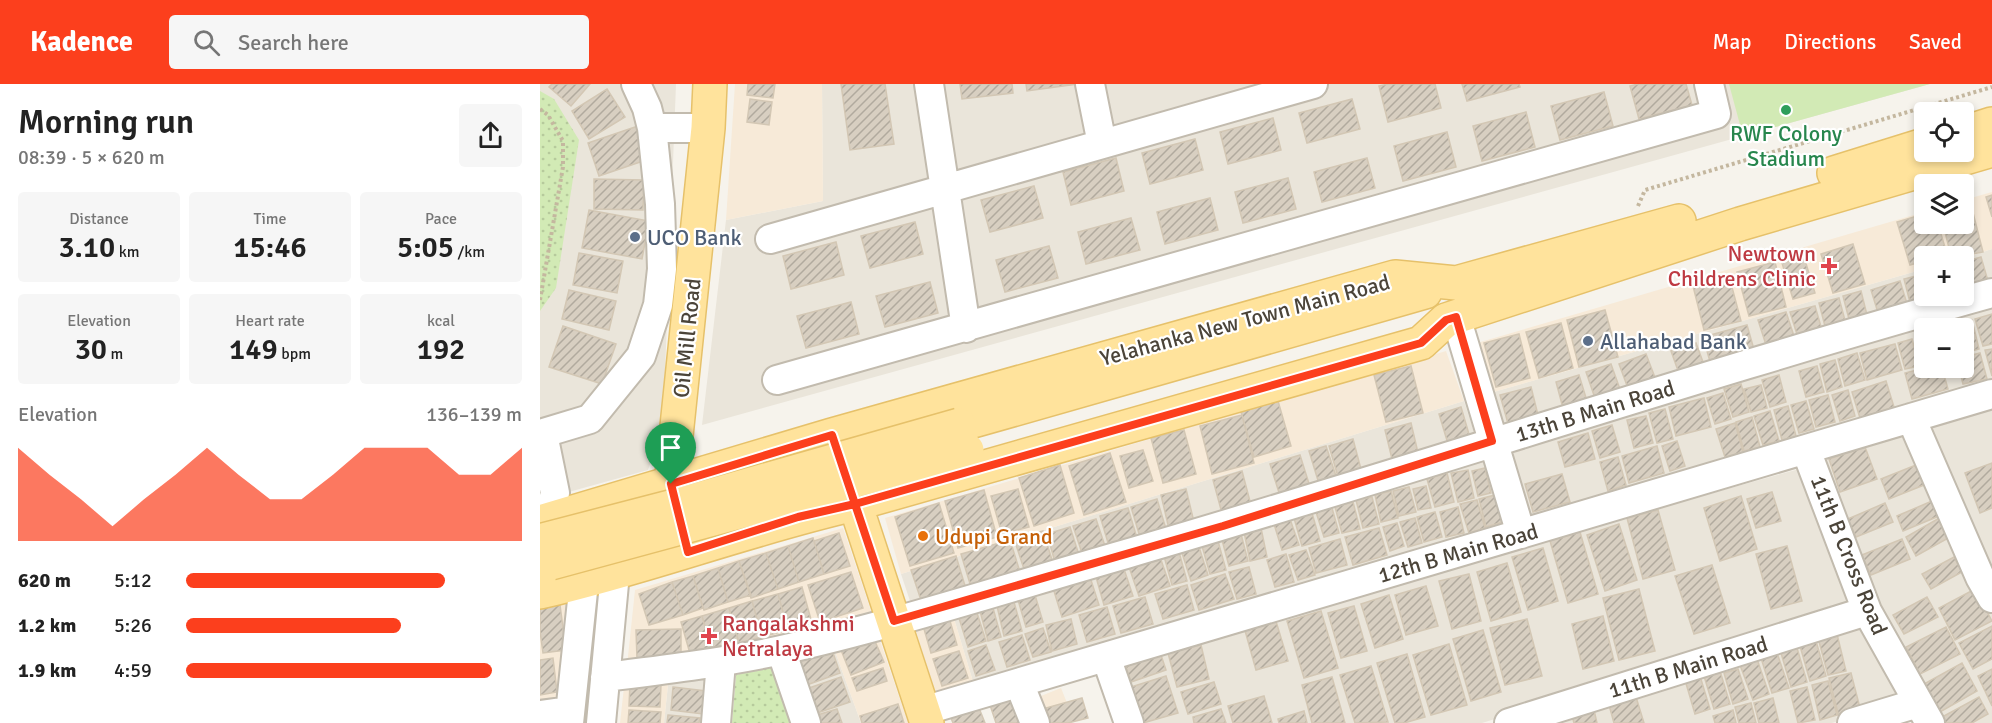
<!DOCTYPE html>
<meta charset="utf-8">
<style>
:root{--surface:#fff;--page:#f6f6f6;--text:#222;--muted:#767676;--accent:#fc3f1d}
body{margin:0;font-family:Signika,sans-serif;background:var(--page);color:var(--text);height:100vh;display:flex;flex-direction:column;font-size:22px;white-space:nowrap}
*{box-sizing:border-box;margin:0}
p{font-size:20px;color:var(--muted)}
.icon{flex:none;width:33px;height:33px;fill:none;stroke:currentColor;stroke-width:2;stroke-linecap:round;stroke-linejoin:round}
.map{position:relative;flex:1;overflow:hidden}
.panel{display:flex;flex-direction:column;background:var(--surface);width:540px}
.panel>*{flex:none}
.tools{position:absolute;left:1374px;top:18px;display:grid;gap:12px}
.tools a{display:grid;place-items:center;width:60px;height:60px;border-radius:6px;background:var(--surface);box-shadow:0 3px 9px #0003;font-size:30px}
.pin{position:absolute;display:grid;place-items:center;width:51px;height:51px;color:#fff;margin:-62px -26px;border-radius:50% 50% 50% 0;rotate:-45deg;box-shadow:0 0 6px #0007}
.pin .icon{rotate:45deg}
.round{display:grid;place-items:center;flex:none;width:63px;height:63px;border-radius:6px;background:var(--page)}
.overview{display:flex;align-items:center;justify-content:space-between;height:102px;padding:0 18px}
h1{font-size:33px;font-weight:600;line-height:45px}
.figures{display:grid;grid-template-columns:repeat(3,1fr);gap:9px;height:102px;padding:6px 18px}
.figures div{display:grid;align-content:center;border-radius:6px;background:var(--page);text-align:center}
.figures b{font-size:30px;font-weight:600}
.figures small{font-size:16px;font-weight:400}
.figures p{font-size:16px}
.chart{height:168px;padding:12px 18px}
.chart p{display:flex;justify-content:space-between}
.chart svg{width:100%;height:108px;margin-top:6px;fill:var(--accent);opacity:.7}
ul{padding:0 18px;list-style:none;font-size:20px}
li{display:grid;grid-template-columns:96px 72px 1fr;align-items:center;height:45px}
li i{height:15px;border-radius:8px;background:var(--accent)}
header{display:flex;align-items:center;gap:36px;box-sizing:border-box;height:84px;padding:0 30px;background:var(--accent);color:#fff}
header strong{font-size:28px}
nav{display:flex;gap:33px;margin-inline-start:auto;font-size:21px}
.search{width:420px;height:54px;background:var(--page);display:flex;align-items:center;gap:15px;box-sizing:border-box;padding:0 21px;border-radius:6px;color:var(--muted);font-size:22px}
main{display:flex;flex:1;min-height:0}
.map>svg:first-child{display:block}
</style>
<header>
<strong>Kadence</strong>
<div class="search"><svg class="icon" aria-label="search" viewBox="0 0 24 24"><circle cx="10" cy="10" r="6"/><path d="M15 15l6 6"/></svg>Search here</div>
<nav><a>Map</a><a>Directions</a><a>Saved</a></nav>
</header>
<main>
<section class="panel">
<div class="overview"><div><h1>Morning run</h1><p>08:39 · 5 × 620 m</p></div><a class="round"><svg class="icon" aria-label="share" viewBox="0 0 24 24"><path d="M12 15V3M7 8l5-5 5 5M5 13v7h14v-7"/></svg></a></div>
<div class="figures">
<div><p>Distance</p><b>3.10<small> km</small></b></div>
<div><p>Time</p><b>15:46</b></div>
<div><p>Pace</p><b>5:05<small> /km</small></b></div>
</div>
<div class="figures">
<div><p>Elevation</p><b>30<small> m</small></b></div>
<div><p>Heart rate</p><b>149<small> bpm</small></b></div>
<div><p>kcal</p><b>192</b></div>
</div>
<div class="chart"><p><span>Elevation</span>136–139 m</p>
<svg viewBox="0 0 160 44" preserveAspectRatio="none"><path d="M0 44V6L10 17L20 27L30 38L40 27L50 17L60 6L70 17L80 27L90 27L100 17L110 6L120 6L130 6L140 17L150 17L160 6V44z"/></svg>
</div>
<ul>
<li><b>620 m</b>5:12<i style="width:77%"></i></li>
<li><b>1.2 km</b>5:26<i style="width:64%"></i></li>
<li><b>1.9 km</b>4:59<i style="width:91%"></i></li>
</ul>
</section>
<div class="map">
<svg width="1452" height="639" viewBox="0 0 1452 639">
<defs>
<pattern id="grass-dots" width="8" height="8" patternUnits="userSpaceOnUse" patternTransform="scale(1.5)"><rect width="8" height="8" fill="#d2eab5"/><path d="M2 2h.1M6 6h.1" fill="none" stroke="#b6ca9c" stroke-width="1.8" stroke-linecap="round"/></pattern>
<pattern id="building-hatch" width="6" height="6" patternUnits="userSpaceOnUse" patternTransform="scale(1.5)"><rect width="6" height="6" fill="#d8cfc1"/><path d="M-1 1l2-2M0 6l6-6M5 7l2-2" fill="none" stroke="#b1aa9e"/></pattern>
</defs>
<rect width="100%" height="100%" fill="#f6f3ec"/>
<path fill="#eae5da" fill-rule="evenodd" d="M0 0H136L123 341 108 386 0 416Z
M282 0H1390L162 341 186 136 283 117Z
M1452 165V207L962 346 950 309 1384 185V212H1424V174Z
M1452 220V304L985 442 959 362ZM1384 244H1424V284H1384Z
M924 317 937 357 372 523 361 490Z
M1452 320V501L1386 339Z
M1366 343 1452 526V639H1397L1334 527 1275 370Z
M947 369 969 444 434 601 412 528Z
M1259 385 1313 524 942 639H599L576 575Z
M1323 537 1366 617 1292 639H994Z
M292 559 321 639H271L248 570Z
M174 587 168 639H124L129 591Z"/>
<path fill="#f7ead8" d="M195 0H282L283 117 186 136Z
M1452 108V165L1424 174 1384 172V185L950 309 937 259 1384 128V140H1424V116Z
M906 267 924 317 361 490 345 434Z
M303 444 334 536 87 582 95 506Z
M34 512 21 613 0 616V518Z
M412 528 434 601 396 612 374 540Z
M336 545 368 639H321L292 559Z
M129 591 124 639H80L85 594Z
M521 604 529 624 499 636 491 616Z"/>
<path fill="url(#grass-dots)" d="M0 7 14 15 39 56 16 204 0 227Z
M238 579 256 639H192L196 591Z"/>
<path fill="#d2eab5" d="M1189 0H1390L1203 52Z"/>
<path fill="url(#building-hatch)" stroke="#d3c7b4" stroke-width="1.5" d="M12 0H50L31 22 9 3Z
M208 0H235L233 14 207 11Z
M301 0H345L354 60 310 66Z
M420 0H472L473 9 422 15Z
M486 0H538L487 7Z
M848 0H895L901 24 848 38 839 2Z
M922 0H979L980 3 927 17Z
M1098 0H1146L1152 21 1099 35 1090 2Z
M67 5 85 33 49 55 32 27Z
M1064 8 1073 42 1020 56 1011 22Z
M210 15 232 18 229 41 207 38Z
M812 15 820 45 767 59 759 29Z
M986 28 995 63 942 77 933 42Z
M733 34 741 66 688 80 680 48Z
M98 42 109 75 59 92 48 59Z
M907 48 916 83 863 97 854 62Z
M655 55 663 86 610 100 602 69Z
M576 74 584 107 531 121 523 88Z
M827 74 835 104 782 118 774 88Z
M748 94 756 125 703 139 695 108Z
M54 95 104 96 103 126 54 125Z
M494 102 503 134 450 148 441 116Z
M1452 111V133L1446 113Z
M670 114 678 146 625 160 617 128Z
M1430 117 1443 168 1422 172H1411L1403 140H1424V118Z
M49 126 109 137 102 175 42 164Z
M1384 130V140H1398L1407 170 1398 172H1384V177L1370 181 1357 138Z
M591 134 600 166 546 180 538 148Z
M375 138 383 170 330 184 321 152Z
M296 158 304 191 251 205 243 172Z
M1313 160 1325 200 1293 209 1281 170Z
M509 162 518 194 465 208 456 176Z
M39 169 83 177 77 209 33 201Z
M1264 173 1275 209 1253 215 1242 179Z
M1441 173 1450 204 1426 211 1424 200V178Z
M1235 178 1246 223 1209 232 1197 188Z
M1384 190V212H1394L1372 226 1364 195Z
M1189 192 1201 237 1164 246 1153 202Z
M1360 197 1368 223 1339 232 1331 206Z
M390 198 398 229 345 243 336 212Z
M29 206 76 217 69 246 22 235Z
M1321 207 1328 235 1310 239 1303 212Z
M1299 214 1307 244 1287 250 1279 219Z
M311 218 319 250 266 264 257 232Z
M1275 222 1284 253 1260 260 1250 228Z
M1065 226 1078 273 1039 283 1027 236Z
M1246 228 1256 258 1228 267 1218 236Z
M1452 230V260L1443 262 1435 235Z
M1432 236 1439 265 1424 269V244H1415L1414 241Z
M1021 239 1033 284 999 294 986 248Z
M1207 241 1215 269 1171 281 1163 253Z
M23 242 76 260 62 300 9 283Z
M979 250 990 294 956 303 944 259Z
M1384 250V279L1383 280 1375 252Z
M1372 255 1379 282 1365 285 1358 259Z
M1156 259 1166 286 1141 295 1131 267Z
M1355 260 1362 286 1327 296 1320 269Z
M1452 265V292L1445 266Z
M1317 269 1325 296 1305 302 1298 275Z
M1440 269 1447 295 1423 300 1419 284H1424V273Z
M1106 270 1116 296 1089 307 1079 280Z
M1295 276 1302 303 1287 308 1280 280Z
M1071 280 1081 308 1056 317 1046 288Z
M871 282 883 329 846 338 834 291Z
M1277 282 1284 308 1266 313 1259 287Z
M1385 284H1402L1408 305 1372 315 1365 289Z
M1039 291 1047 317 1023 324 1016 298Z
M1239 291 1246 318 1230 323 1222 296Z
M1346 297 1354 323 1320 334 1312 308Z
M1201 300 1209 328 1193 333 1184 305Z
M1221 301 1227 324 1211 328 1204 305Z
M991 303 999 335 969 343 960 311Z
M1308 306 1315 332 1300 337 1292 311Z
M1183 309 1191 335 1175 340 1167 314Z
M1288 311 1295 338 1276 343 1269 316Z
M1164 314 1171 343 1136 352 1129 323Z
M738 317 751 362 714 373 701 328Z
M1266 317 1274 345 1259 349 1251 321Z
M1248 322 1256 352 1242 356 1234 326Z
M921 323 931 357 909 363 899 330Z
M1125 325 1133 355 1117 359 1109 329Z
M1230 327 1239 357 1223 361 1214 332Z
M702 331 714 379 672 390 660 342Z
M1106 332 1113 359 1094 364 1087 336Z
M1212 333 1220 363 1204 367 1196 338Z
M871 339 879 373 853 379 845 346Z
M1195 339 1203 368 1185 373 1176 345Z
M1072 341 1080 368 1060 374 1052 347Z
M644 346 656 390 623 399 611 354Z
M1048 349 1055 375 1025 383 1018 358Z
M813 355 822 389 799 396 789 362Z
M1137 357 1145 382 1130 387 1122 362Z
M786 362 798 398 780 403 769 367Z
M1117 362 1124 389 1089 399 1082 372Z
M1325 363 1337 395 1300 408 1289 375Z
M603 366 613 397 589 404 580 372Z
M570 369 586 418 544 431 529 382Z
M760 371 771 406 741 415 730 380Z
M1078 373 1086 401 1068 407 1060 378Z
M1452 379V424L1440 429 1425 389Z
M520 381 534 429 494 442 479 394Z
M1376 381 1384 401 1349 415 1341 395Z
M945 384 951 409 938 412 932 387Z
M928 386 934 414 918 418 911 389Z
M702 387 712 425 683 433 673 396Z
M907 389 914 418 895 423 887 395Z
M1022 390 1030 418 993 428 985 400Z
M886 402 891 424 878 426 873 405Z
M869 403 876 428 859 432 853 407Z
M478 405 489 443 462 450 451 412Z
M646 405 654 438 629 445 621 411Z
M444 406 457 453 418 464 405 417Z
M851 407 858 434 841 438 835 411Z
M1232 408 1241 437 1216 444 1207 415Z
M955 411 963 438 946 443 939 415Z
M1201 412 1217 465 1180 477 1164 424Z
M832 413 839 440 823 444 816 416Z
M617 415 626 445 600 453 591 423Z
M937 416 945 444 929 449 920 420Z
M1392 417 1399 432 1363 447 1357 432Z
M813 418 820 445 802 449 795 423Z
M399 419 414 469 370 482 355 433Z
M1345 419 1353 438 1316 453 1308 435Z
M918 423 924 449 906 453 900 428Z
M588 424 597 454 569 462 560 432Z
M792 424 799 449 784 453 776 428Z
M1118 426 1135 486 1103 495 1087 434Z
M895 428 902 453 884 458 877 433Z
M772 429 780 457 762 462 754 434Z
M1401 433 1412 452 1376 472 1366 453Z
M875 434 882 459 868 463 860 438Z
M556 435 565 462 542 469 533 442Z
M750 435 759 461 742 466 734 440Z
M857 439 864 462 850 467 843 443Z
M1079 440 1097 496 1065 507 1047 451Z
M530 443 539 471 515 478 507 450Z
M721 444 727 473 710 477 704 448Z
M839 444 847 471 813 481 805 453Z
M503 447 513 479 485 488 474 455Z
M1040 448 1058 510 1028 519 1010 457Z
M299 449 310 482 284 490 274 457Z
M701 450 708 477 689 482 682 456Z
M273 454 284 490 259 498 248 462Z
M800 455 807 481 776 489 769 464Z
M1362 455 1370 475 1331 491 1322 471Z
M470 456 480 488 431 503 421 470Z
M678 457 686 486 670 490 662 462Z
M248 462 259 498 238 505 226 469Z
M1247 462 1262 517 1231 525 1216 470Z
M659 463 668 491 651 497 642 469Z
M1003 464 1018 517 988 526 972 473Z
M766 466 775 491 758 496 749 471Z
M639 468 647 497 632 501 624 472Z
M226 469 238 505 211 514 199 477Z
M746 470 754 498 735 503 727 476Z
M416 472 426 505 382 519 371 486Z
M620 473 630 502 599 512 589 483Z
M1414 473 1422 488 1391 505 1382 490Z
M199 477 211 511 188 518 178 484Z
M967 479 981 528 951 537 937 488Z
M1172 481 1190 539 1154 550 1135 492Z
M709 483 716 510 697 515 689 488Z
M178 484 188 518 164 526 153 492Z
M584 485 593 512 564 521 556 493Z
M311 488 323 524 280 538 268 501Z
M685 490 694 515 659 526 651 501Z
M929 490 941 537 912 545 899 497Z
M153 492 163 524 143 531 132 498Z
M550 493 559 521 522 533 513 504Z
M132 498 143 531 109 541 99 510Z
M647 501 654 526 623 535 615 510Z
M886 502 898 542 866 551 855 511Z
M262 503 272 539 248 546 238 510Z
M1099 505 1115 567 1079 576 1063 514Z
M1435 505 1452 537 1415 556 1399 524Z
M238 510 248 546 222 553 212 517Z
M495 511 503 538 486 543 478 516Z
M849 511 863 555 835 564 821 520Z
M605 513 613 540 581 549 573 522Z
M1387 513 1398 533 1364 550 1353 531Z
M212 517 222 553 199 559 189 524Z
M474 518 482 547 464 552 457 522Z
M20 521 26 566 3 569 0 547V523Z
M814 522 827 567 801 574 788 529Z
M567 523 575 550 547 558 539 531Z
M189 524 199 559 172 566 162 532Z
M453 524 461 553 448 557 440 527Z
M781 527 798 584 764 594 747 537Z
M437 529 446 557 428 563 419 534Z
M162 532 172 568 151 573 141 538Z
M1063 532 1074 577 1043 585 1032 540Z
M735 534 748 577 716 586 704 543Z
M531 535 537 560 512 567 506 541Z
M987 535 1002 592 965 601 950 544Z
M410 537 417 561 391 569 384 545Z
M1452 542V575L1433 585 1419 559Z
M1406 543 1420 570 1380 590 1366 563Z
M503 544 511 568 493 573 485 550Z
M141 545V574L97 575 96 546Z
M943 546 961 608 931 617 913 555Z
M1296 546 1306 587 1288 591 1277 550Z
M331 548 344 578 311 591 299 561Z
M482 551 490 576 467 583 459 558Z
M1276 557 1286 592 1270 597 1260 562Z
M909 560 927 621 891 631 873 571Z
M446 561 455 586 436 592 428 567Z
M661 561 669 595 637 603 628 569Z
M291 563 300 589 264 602 255 575Z
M1257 564 1267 598 1251 603 1241 569Z
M419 567 428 594 402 602 393 575Z
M620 568 626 586 591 598 585 580Z
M1237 569 1249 604 1232 609 1221 574Z
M867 570 885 633 864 639H855L837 579Z
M13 574 17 608 0 611V576Z
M1217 575 1229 610 1213 616 1200 581Z
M1422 579 1437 607 1400 628 1384 600Z
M831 582 848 638 815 639 800 591Z
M343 584 347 597 317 607 312 594Z
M1198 585 1208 615 1193 620 1184 589Z
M1452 585V622L1438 592Z
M1180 587 1190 620 1174 625 1164 592Z
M1311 589 1321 628 1299 633 1289 594Z
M626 592 638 629 603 639 591 603Z
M1160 592 1170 625 1155 630 1145 596Z
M301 593 310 618 274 630 266 605Z
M792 593 805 639H772L762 601Z
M1288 597 1297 631 1280 636 1272 601Z
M674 598 681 620 648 630 641 608Z
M90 600 121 601 120 623 89 622Z
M133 603 166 607 163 630 131 626Z
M1267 603 1275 636 1258 639 1250 607Z
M478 611 487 639H456L450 621Z
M724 612 732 639H693L688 622Z
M1096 613 1104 639H1074L1069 621Z
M1439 613 1448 630 1432 639H1406L1402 633Z
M542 614 548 634 528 639H510L506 624Z
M1233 614 1239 639H1219L1214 619Z
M1211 619 1216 639H1199L1195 623Z
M358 620 364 639H322L320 632Z
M439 624 445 639H413L411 634Z
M297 625 302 639H277L274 632Z
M681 625 686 639H654L653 633Z
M89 626 121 628 120 639H88Z
M1054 626 1057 639H1034L1032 632Z
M1193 626 1196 639H1175L1173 632Z
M764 627 767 639H739L738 635Z
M128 631 160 634 159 639H127Z"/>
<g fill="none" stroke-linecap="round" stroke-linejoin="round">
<defs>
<path id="minor" d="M389 0 426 244
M550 0 562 60
M112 44H168
M230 155 773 0
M916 233 981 450
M237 296 1176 30 1169 0
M1371 334 1440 493 1452 514
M0 350 50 335 101 272 118 221 122 185 120 120 112 44 107 24 96 0
M3 350 15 409 8 436
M1266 366 1327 527 1390 639
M241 566 266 639
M566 573 589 639
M65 593C123 586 180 579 237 567 354 541 470 503 586 470 875 386 1161 290 1452 209
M479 599 495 639
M383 627 1452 310
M0 631 30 627
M29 639 44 498 33 480
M61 639 75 489
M176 639 181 578
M969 639 1327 527
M1312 639 1378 619"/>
<path id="major" d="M1424 49 1452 40
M1294 89 1384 61
M419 341 885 208
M309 401 387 639
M136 419 131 400 168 44 170 0
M0 438 292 351 855 193 916 199 1139 137
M0 508C106 484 209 444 315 420L881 259 906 236 1200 140 1452 66"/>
</defs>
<use href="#minor" stroke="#c2bbae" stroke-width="32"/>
<use href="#major" stroke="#e6c16a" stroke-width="36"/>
<path stroke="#c4b79f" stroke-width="4" stroke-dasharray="3 3" stroke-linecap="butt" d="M0 25 8 31 23 57V83L0 216
M1098 122 1105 106 1452 3"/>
<use href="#minor" stroke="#fff" stroke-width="28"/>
<use href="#major" stroke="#ffe39c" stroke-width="33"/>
<defs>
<path id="major-bridge" d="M3 456 138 421 419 341
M11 479 427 366"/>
</defs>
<use href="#major-bridge" stroke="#e6c16a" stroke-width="36" stroke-linecap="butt"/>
<use href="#major-bridge" stroke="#ffe39c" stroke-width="33"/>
</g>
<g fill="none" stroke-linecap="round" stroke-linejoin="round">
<defs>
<path id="route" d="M131 400 148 468 258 433 315 420 354 537 683 442 952 357 916 233 906 236 881 259 315 420 292 351 131 400"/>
</defs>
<use href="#route" stroke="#fff" stroke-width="12"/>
<use href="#route" stroke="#fc3f1d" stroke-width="8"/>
</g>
<circle fill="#2e9e5b" stroke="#fff" stroke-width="2" cx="1246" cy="26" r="6"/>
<g fill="#5c6f8a" stroke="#fff" stroke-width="2">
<circle cx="95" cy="153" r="6"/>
<circle cx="1048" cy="257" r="6"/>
</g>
<g fill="#e0444e" stroke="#fff" stroke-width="2">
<path d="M1286 173h6v6h6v6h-6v6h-6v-6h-6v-6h6z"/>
<path d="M166 543h6v6h6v6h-6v6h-6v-6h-6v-6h6z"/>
</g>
<circle fill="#e8710a" stroke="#fff" stroke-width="2" cx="383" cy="452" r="6"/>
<g text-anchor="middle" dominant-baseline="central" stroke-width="4.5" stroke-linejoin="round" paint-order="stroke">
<g font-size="22" fill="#27864d" stroke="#fff">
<text x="1246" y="49">RWF Colony<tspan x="1246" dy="25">Stadium</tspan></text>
</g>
<g font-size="22" fill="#4e5e75" stroke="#fff" text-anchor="start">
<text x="107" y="153">UCO Bank</text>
<text x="1060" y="257">Allahabad Bank</text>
</g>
<g font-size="22" fill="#be3a42" stroke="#fff" text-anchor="end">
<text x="1276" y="169">Newtown<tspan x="1276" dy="25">Childrens Clinic</tspan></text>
<text x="182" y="539" text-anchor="start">Rangalakshmi<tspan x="182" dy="25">Netralaya</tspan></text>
</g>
<g font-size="22" fill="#4b4439" stroke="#fff">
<text transform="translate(705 236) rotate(-15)">Yelahanka New Town Main Road</text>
<text transform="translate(147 254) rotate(-84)">Oil Mill Road</text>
<text transform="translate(1055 327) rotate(-17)">13th B Main Road</text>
<text transform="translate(918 469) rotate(-16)">12th B Main Road</text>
<text transform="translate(1309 471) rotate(68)">11th B Cross Road</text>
<text transform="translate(1148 583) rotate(-17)">11th B Main Road</text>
</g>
<g font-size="22" fill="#c56008" stroke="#fff" text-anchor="start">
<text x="395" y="452">Udupi Grand</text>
</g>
</g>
</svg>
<div class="tools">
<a><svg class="icon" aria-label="locate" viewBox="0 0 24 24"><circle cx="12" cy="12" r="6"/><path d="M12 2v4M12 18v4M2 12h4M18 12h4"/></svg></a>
<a><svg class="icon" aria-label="layers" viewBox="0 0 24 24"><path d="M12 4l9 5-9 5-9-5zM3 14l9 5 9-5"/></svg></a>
<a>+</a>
<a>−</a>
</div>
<div class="pin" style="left:131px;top:400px;background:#1e9e55"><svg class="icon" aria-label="arrive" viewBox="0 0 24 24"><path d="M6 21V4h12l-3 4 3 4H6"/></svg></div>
</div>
</main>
